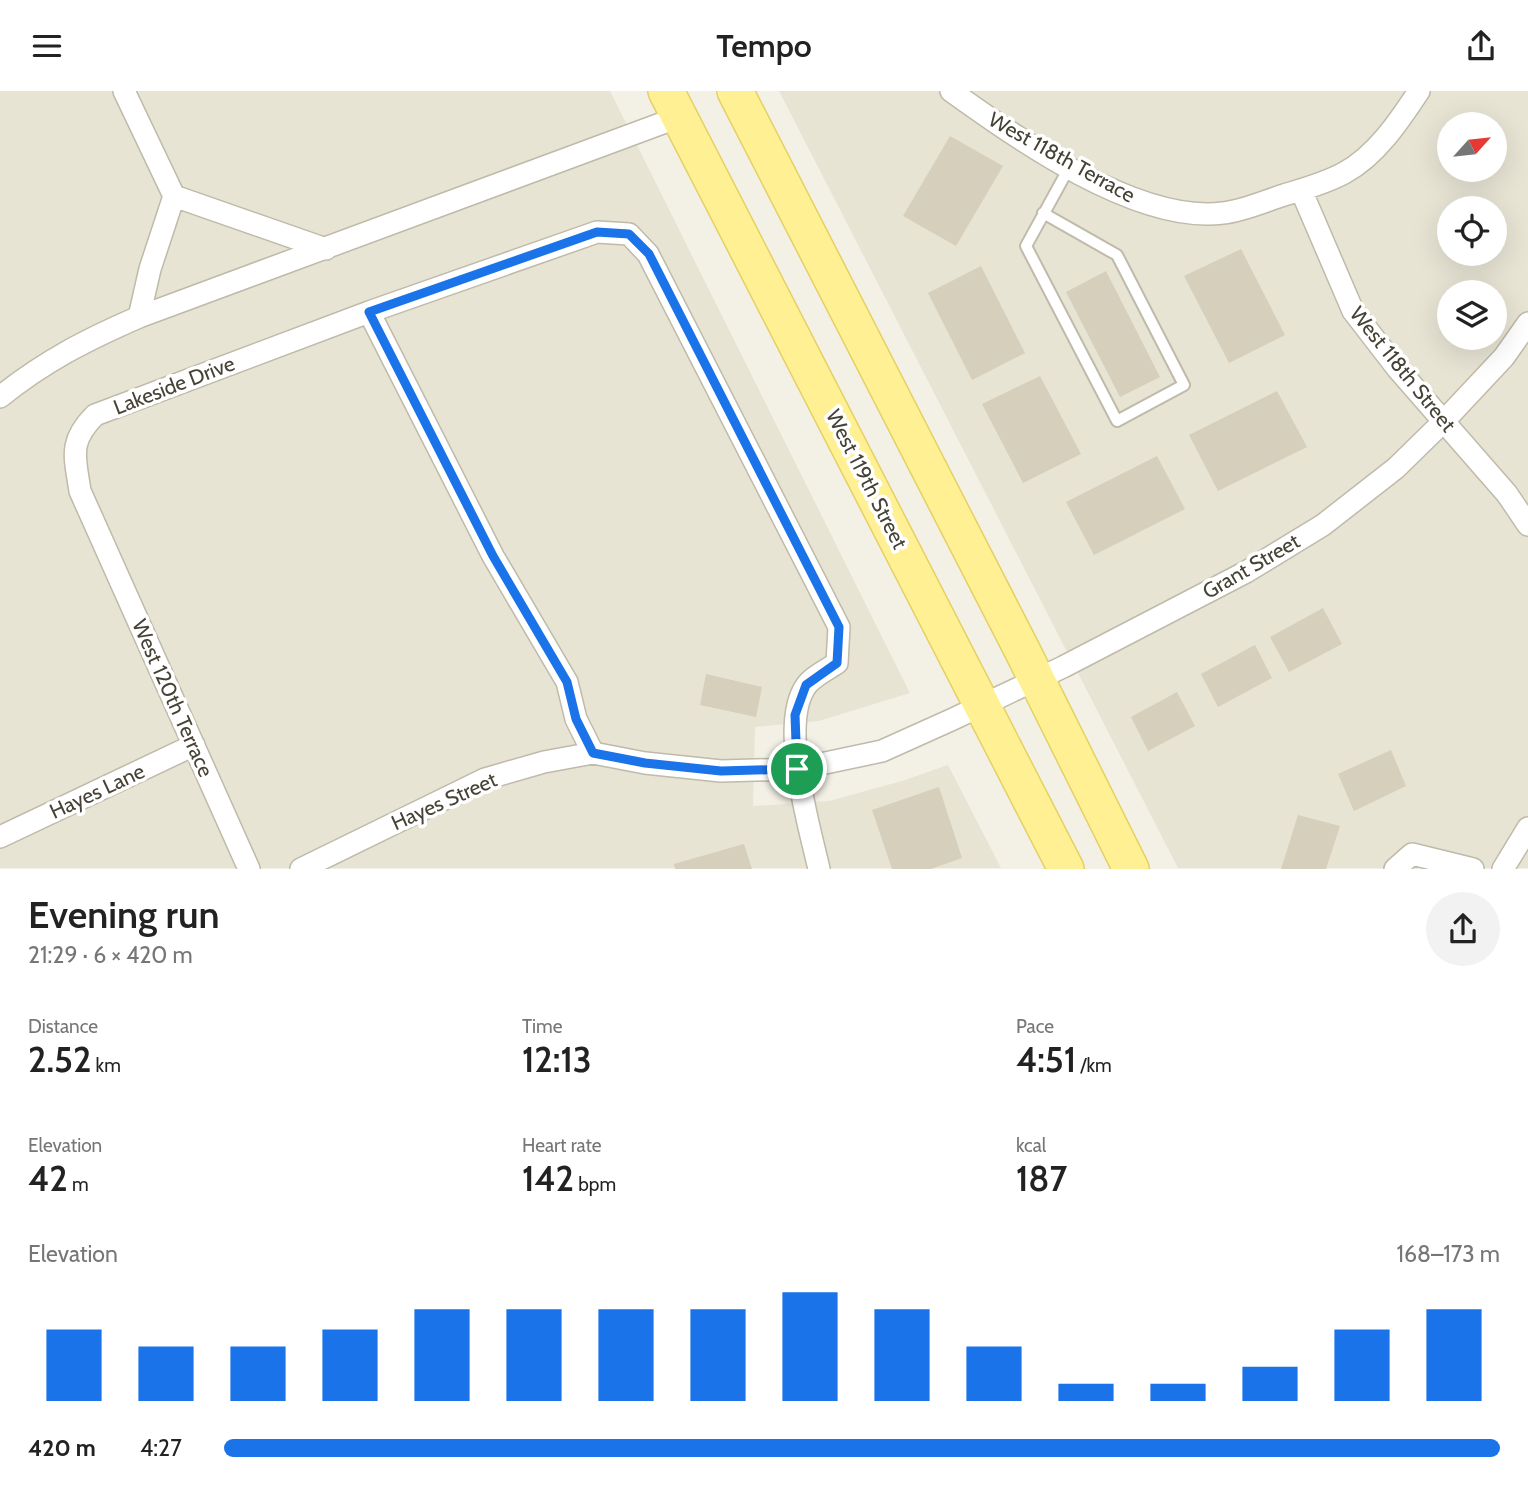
<!DOCTYPE html>
<meta charset="utf-8">
<style>
:root{--surface:#fff;--page:#f2f2f2;--text:#222;--muted:#767676;--accent:#1a73e8}
body{margin:0;font-family:Cabin,sans-serif;background:var(--page);color:var(--text);height:100vh;display:flex;flex-direction:column;font-size:26px;white-space:nowrap}
*{box-sizing:border-box;margin:0}
p{font-size:23px;color:var(--muted)}
.icon{flex:none;width:38px;height:38px;fill:none;stroke:currentColor;stroke-width:2;stroke-linecap:round;stroke-linejoin:round}
.map{position:relative;height:778px;overflow:hidden}
.panel{display:flex;flex-direction:column;background:var(--surface);flex:1}
.panel>*{flex:none}
.needle{width:46px;rotate:63deg}
.fabs{position:absolute;left:1437px;top:21px;display:grid;gap:14px}
.fabs a{display:grid;place-items:center;width:70px;height:70px;border-radius:50%;background:var(--surface);box-shadow:0 7px 28px #0002;font-size:35px}
.pin{position:absolute;display:grid;place-items:center;width:60px;height:60px;color:#fff;margin:-30px;border:4px solid #fff;border-radius:50%;box-shadow:0 2px 7px #0007}
.round{display:grid;place-items:center;flex:none;width:74px;height:74px;border-radius:37px;background:var(--page)}
.headline{display:flex;align-items:center;justify-content:space-between;height:119px;padding:0 28px}
h1{font-size:38px;font-weight:600;line-height:52px}
.figures{display:grid;grid-template-columns:repeat(3,1fr);gap:10px;height:119px;padding:7px 28px}
.figures div{display:grid;align-content:center}
.figures b{font-size:35px;font-weight:600}
.figures small{font-size:19px;font-weight:400}
.figures p{font-size:19px}
.chart{height:196px;padding:14px 28px}
.chart p{display:flex;justify-content:space-between}
.chart svg{width:100%;height:126px;margin-top:7px;stroke:var(--accent);stroke-width:6}
ul{padding:0 28px;list-style:none;font-size:23px}
li{display:grid;grid-template-columns:112px 84px 1fr;align-items:center;height:52px}
li i{height:18px;border-radius:9px;background:var(--accent)}
header{display:flex;justify-content:space-between;align-items:center;height:91px;padding:0 28px;background:var(--surface);font-size:32px;font-weight:600}
.map>svg:first-child{display:block}
</style>
<header><svg class="icon" aria-label="menu" viewBox="0 0 24 24"><path d="M4 6h16M4 12h16M4 18h16"/></svg>Tempo<svg class="icon" aria-label="share" viewBox="0 0 24 24"><path d="M12 15V3M7 8l5-5 5 5M5 13v7h14v-7"/></svg></header>
<div class="map">
<svg width="1528" height="778" viewBox="0 0 1528 778">
<rect width="100%" height="100%" fill="#f3f1e6"/>
<path fill="#e7e4d4" fill-rule="evenodd" d="M0 0H610L910 602 819 630 755 636 753 715 829 710 902 690 948 674 1001 777H0Z
M779 0H1528V777H1178ZM1449 33H1494V79H1449ZM1449 117H1494V163H1449ZM1449 201H1494V247H1449Z"/>
<path fill="#d5cfbc" d="M950 45 1003 75 956 155 903 125Z
M1241 158 1285 244 1229 272 1184 185Z
M981 175 1025 262 972 289 928 202Z
M1106 180 1160 286 1120 306 1066 201Z
M1040 285 1081 363 1023 392 982 313Z
M1277 300 1307 356 1218 400 1189 344Z
M1157 365 1185 418 1094 464 1066 411Z
M1323 517 1342 553 1289 581 1270 546Z
M1255 554 1272 587 1218 616 1201 583Z
M706 583 762 596 756 626 700 614Z
M1177 601 1195 635 1148 660 1131 626Z
M1391 659 1406 695 1354 720 1338 683Z
M939 696 962 767 931 778H892L872 719Z
M1298 724 1340 735 1326 778H1281Z
M744 753 752 778H675L674 773Z"/>
<g fill="none" stroke-linecap="round" stroke-linejoin="round">
<defs>
<path id="lane" d="M1043 122 1117 164 1184 294 1117 330 1026 155 1070 75"/>
<path id="street" d="M124 0 174 105 150 178 139 226
M951 0C1018 48 1137 133 1223 122 1243 120 1265 110 1284 104 1304 98 1326 92 1344 82 1376 65 1400 29 1419 0
M1301 99 1353 220 1397 277 1507 403 1528 434
M174 105 326 158
M369 221 493 465 567 591 576 628 593 662
M0 306C45 270 86 249 139 226L679 26
M0 746 194 654
M249 778 80 400C75 366 68 351 95 324L369 221 597 141 629 143 648 163 839 536 837 572C828 578 812 586 806 595 779 633 809 734 819 778
M301 778 485 688 544 671 593 662 645 672 721 680 797 678 882 660 951 629 1063 576 1246 481 1323 434 1396 377 1444 330 1504 266 1528 232
M1395 778 1412 763 1473 778
M1503 778 1528 737"/>
<path id="primary" d="M666 0 1066 778
M735 0 1022 559 1131 778"/>
</defs>
<use href="#lane" stroke="#bfbaa9" stroke-width="14"/>
<use href="#street" stroke="#bfbaa9" stroke-width="24"/>
<use href="#primary" stroke="#e5d063" stroke-width="38"/>
<use href="#lane" stroke="#fff" stroke-width="10"/>
<use href="#street" stroke="#fff" stroke-width="21"/>
<use href="#primary" stroke="#fff094" stroke-width="35"/>
</g>
<g fill="none" stroke-linecap="round" stroke-linejoin="round">
<defs>
<path id="route" d="M597 141 629 143 649 163 839 536 837 572 806 594 795 624 797 678 721 680 645 672 593 662 576 628 567 591 493 465 369 221Z"/>
</defs>
<use href="#route" stroke="#fff" stroke-width="14"/>
<use href="#route" stroke="#1a73e8" stroke-width="9"/>
</g>
<g text-anchor="middle" dominant-baseline="central" stroke-width="7" stroke-linejoin="round" paint-order="stroke">
<g font-size="21" fill="#464235" stroke="#fff">
<text transform="translate(1062 66) rotate(29)">West 118th Terrace</text>
<text transform="translate(1403 278) rotate(51)">West 118th Street</text>
<text transform="translate(174 294) rotate(-21)">Lakeside Drive</text>
<text transform="translate(867 388) rotate(63)">West 119th Street</text>
<text transform="translate(1251 475) rotate(-30)">Grant Street</text>
<text transform="translate(173 607) rotate(66)">West 120th Terrace</text>
<text transform="translate(97 700) rotate(-25)">Hayes Lane</text>
<text transform="translate(444 710) rotate(-24)">Hayes Street</text>
</g>
</g>
</svg>
<div class="fabs">
<a><svg class="needle" viewBox="-14 -14 28 28"><path d="M0-13l5 13h-10z" fill="#e53935"/><path d="M0 13l5-13h-10z" fill="#767676"/></svg></a>
<a><svg class="icon" aria-label="locate" viewBox="0 0 24 24"><circle cx="12" cy="12" r="6"/><path d="M12 2v4M12 18v4M2 12h4M18 12h4"/></svg></a>
<a><svg class="icon" aria-label="layers" viewBox="0 0 24 24"><path d="M12 4l9 5-9 5-9-5zM3 14l9 5 9-5"/></svg></a>
</div>
<div class="pin" style="left:797px;top:678px;background:#1e9e55"><svg class="icon" aria-label="arrive" viewBox="0 0 24 24"><path d="M6 21V4h12l-3 4 3 4H6"/></svg></div>
</div>
<section class="panel">
<div class="headline"><div><h1>Evening run</h1><p>21:29 · 6 × 420 m</p></div><a class="round"><svg class="icon" aria-label="share" viewBox="0 0 24 24"><path d="M12 15V3M7 8l5-5 5 5M5 13v7h14v-7"/></svg></a></div>
<div class="figures">
<div><p>Distance</p><b>2.52<small> km</small></b></div>
<div><p>Time</p><b>12:13</b></div>
<div><p>Pace</p><b>4:51<small> /km</small></b></div>
</div>
<div class="figures">
<div><p>Elevation</p><b>42<small> m</small></b></div>
<div><p>Heart rate</p><b>142<small> bpm</small></b></div>
<div><p>kcal</p><b>187</b></div>
</div>
<div class="chart"><p><span>Elevation</span>168–173 m</p>
<svg viewBox="0 0 160 44" preserveAspectRatio="none"><path d="M5 44V19M15 44V25M25 44V25M35 44V19M45 44V12M55 44V12M65 44V12M75 44V12M85 44V6M95 44V12M105 44V25M115 44V38M125 44V38M135 44V32M145 44V19M155 44V12"/></svg>
</div>
<ul>
<li><b>420 m</b>4:27<i style="width:100%"></i></li>
</ul>
</section>
